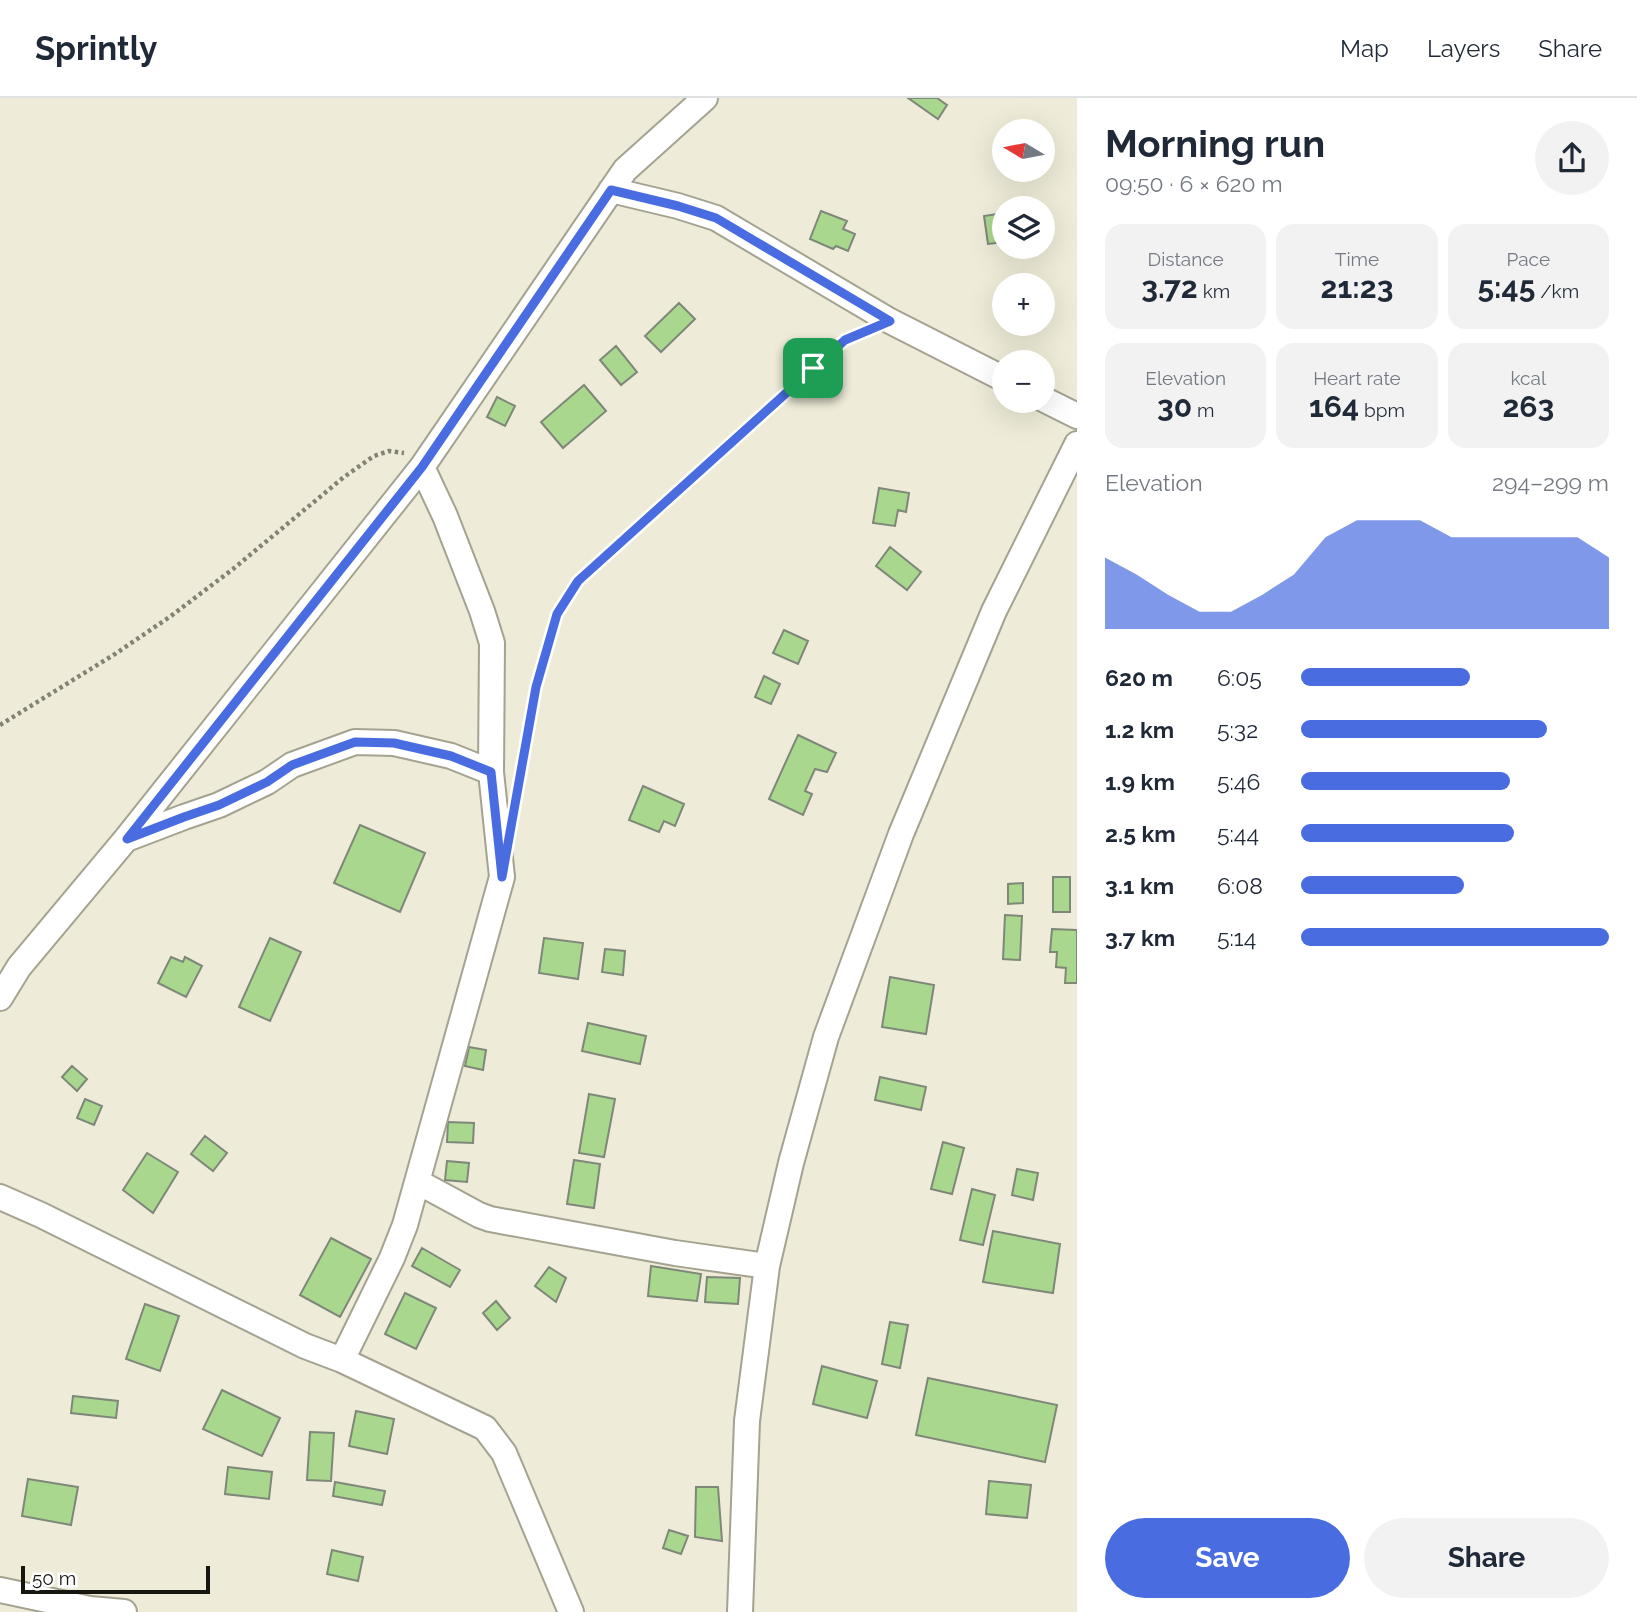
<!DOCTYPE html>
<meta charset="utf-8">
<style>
:root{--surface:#fff;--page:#f2f2f3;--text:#1f2937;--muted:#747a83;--line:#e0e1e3;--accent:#496de0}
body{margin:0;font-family:Raleway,sans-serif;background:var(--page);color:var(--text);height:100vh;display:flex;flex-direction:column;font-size:26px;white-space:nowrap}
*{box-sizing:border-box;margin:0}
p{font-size:23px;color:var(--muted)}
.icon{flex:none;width:38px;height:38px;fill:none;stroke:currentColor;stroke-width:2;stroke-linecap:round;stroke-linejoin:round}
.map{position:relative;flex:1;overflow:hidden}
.details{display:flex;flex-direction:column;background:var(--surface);width:560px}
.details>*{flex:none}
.needle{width:46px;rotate:280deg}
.fabs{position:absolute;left:992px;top:21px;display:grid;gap:14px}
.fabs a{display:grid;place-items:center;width:63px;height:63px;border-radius:50%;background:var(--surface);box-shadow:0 7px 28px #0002;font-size:35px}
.scale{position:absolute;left:21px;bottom:18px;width:189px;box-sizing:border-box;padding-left:7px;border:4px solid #16150e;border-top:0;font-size:19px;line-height:24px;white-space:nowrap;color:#16150e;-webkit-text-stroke:5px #fff;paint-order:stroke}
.pin{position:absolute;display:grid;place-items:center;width:60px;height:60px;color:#fff;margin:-30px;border-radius:14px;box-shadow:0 4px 10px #0006}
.round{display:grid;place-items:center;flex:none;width:74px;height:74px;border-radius:37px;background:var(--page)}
.headline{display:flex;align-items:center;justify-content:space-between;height:119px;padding:0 28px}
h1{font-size:38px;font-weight:700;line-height:52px}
.stats{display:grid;grid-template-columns:repeat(3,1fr);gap:10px;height:119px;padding:7px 28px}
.stats div{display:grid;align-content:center;border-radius:18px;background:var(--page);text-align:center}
.stats b{font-size:30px;font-weight:700}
.stats small{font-size:19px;font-weight:400}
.stats p{font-size:19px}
.chart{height:196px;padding:14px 28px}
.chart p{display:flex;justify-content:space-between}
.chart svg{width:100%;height:126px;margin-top:7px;fill:var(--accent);opacity:.7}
.button{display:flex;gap:14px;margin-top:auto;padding:14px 28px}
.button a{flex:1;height:80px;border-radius:42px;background:var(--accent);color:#fff;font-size:28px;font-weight:700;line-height:80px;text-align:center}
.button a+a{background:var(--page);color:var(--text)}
ul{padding:0 28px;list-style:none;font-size:23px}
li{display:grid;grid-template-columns:112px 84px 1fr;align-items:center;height:52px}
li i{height:18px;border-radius:9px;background:var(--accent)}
header{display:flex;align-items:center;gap:42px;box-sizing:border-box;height:98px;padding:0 35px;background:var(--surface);border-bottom:2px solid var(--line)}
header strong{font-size:33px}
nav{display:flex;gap:38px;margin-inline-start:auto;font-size:24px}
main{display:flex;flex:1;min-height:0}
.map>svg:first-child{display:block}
</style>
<header>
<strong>Sprintly</strong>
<nav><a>Map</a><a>Layers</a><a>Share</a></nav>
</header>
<main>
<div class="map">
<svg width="1077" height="1514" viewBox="0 0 1077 1514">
<rect width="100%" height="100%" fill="#eeebd8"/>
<path fill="#aad78e" stroke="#7e8879" stroke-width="2" d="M908 0H937L947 7 938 21Z
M821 113 847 123 843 131 855 136 848 153 836 148 833 151 810 141Z
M1004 115V144L988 146 984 118Z
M679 205 695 221 661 254 645 238Z
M616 248 637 274 621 287 600 262Z
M584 287 606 313 563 350 541 324Z
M497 299 515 308 505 328 487 319Z
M879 390 909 395 906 414 898 412 895 428 873 425Z
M890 449 921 474 907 492 876 468Z
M784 532 808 543 798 566 773 555Z
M764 578 780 586 771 606 755 599Z
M798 637 836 655 827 674 815 671 805 693 812 696 803 717 769 701Z
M643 688 684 706 675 728 664 723 659 734 629 722Z
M360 727 425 755 400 814 334 785Z
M1053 779H1070V814H1053Z
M1023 785V805L1008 806V786Z
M1005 817 1022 818 1020 862 1003 861Z
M1052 831 1077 832V885H1065L1066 870 1056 869 1057 854H1050Z
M270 840 301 854 270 923 239 909Z
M544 840 583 845 578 881 539 875Z
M605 851 625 853 623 877 602 874Z
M171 859 183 864 185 859 202 868 186 899 158 885Z
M890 879 934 887 926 936 882 929Z
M588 925 646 938 640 966 582 953Z
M469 949 486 952 483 972 465 968Z
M72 968 87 981 77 993 62 979Z
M880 979 926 989 921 1012 875 1002Z
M589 996 615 1001 604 1059 579 1055Z
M85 1001 102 1008 94 1027 77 1020Z
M448 1024 474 1025 473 1045 447 1044Z
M205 1038 227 1055 213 1073 191 1056Z
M943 1044 964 1050 952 1096 931 1091Z
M147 1055 178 1074 153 1115 123 1092Z
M574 1062 600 1066 594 1110 567 1106Z
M447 1063 469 1065 467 1084 445 1082Z
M1017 1071 1038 1075 1033 1102 1012 1097Z
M972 1091 995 1097 983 1147 960 1142Z
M993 1133 1060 1146 1053 1195 983 1184Z
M331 1140 371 1161 340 1219 300 1197Z
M422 1150 460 1172 450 1189 412 1168Z
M651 1168 701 1176 697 1203 648 1198Z
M549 1169 566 1180 556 1204 535 1188Z
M707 1179 740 1180 738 1206 705 1204Z
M405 1195 436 1210 416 1251 385 1236Z
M496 1203 510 1220 497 1232 483 1215Z
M145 1206 179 1218 160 1273 126 1261Z
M890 1224 908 1227 900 1270 882 1266Z
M822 1268 877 1283 867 1320 813 1306Z
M928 1280 1057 1307 1045 1364 916 1337Z
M222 1292 280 1320 262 1358 203 1331Z
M73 1298 118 1303 116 1320 71 1315Z
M356 1313 394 1321 387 1356 349 1348Z
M310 1334 334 1335 331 1383 307 1382Z
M228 1369 272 1374 269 1401 225 1396Z
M28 1381 78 1389 71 1427 22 1418Z
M989 1383 1031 1387 1027 1420 986 1416Z
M335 1384 385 1393 382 1407 333 1398Z
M696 1389H718L722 1443 695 1439Z
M669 1432 688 1438 681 1456 663 1450Z
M332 1452 363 1459 358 1483 327 1476Z"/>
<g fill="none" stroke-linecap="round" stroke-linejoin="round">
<defs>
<path id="street" d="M611 92 678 108 716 120 890 223 1004 281
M1043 301 1077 318
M129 740 184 719 219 707 267 684 292 667 355 644 394 645 451 658 491 674
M0 900 19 869 126 741 422 369 625 72 705 0
M418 1084 479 1117 490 1121 675 1155 767 1168
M0 1099 41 1117 305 1248 342 1262 485 1330 504 1355 571 1514
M342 1262 392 1160 405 1127 502 779 491 674 492 545 482 513 445 418 422 369
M0 1492 90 1511 124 1514
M740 1514 747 1323 767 1168 791 1065 826 939 901 736 994 513 1077 346"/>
</defs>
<use href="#street" stroke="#a4a290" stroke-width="28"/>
<path stroke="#848275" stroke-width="4.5" stroke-dasharray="3.5 3.5" stroke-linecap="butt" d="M0 627 115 556 171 518 233 471 344 379 374 358 389 353 404 355
M519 686 536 589 557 516 578 483 813 269 845 242 863 235"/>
<use href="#street" stroke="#fff" stroke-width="24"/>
</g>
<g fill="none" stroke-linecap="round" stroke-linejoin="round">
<defs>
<path id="route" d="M611 92 678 108 716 120 890 223 845 242 578 483 557 516 536 589 502 779 491 674 451 658 394 645 355 644 292 667 267 684 219 707 184 719 127 741 422 369Z"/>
</defs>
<use href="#route" stroke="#fff" stroke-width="14"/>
<use href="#route" stroke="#496de0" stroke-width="9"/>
</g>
</svg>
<div class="fabs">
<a><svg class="needle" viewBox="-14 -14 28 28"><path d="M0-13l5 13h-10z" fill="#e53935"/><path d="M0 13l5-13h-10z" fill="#747a83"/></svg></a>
<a><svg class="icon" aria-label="layers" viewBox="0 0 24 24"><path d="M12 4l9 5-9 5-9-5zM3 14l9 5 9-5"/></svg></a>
<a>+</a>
<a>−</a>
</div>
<div class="scale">50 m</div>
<div class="pin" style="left:813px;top:270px;background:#1e9e55"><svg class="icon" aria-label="arrive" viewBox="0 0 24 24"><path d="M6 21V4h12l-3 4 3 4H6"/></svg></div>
</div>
<section class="details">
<div class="headline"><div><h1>Morning run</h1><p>09:50 · 6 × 620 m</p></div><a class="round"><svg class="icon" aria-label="share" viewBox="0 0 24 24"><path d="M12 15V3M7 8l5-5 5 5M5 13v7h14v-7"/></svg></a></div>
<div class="stats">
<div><p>Distance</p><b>3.72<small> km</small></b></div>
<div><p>Time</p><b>21:23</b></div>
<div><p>Pace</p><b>5:45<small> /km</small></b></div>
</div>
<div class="stats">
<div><p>Elevation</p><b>30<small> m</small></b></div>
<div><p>Heart rate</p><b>164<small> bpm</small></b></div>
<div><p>kcal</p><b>263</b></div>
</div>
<div class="chart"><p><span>Elevation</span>294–299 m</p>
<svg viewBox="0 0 160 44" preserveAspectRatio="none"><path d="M0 44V19L10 25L20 32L30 38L40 38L50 32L60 25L70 12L80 6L90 6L100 6L110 12L120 12L130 12L140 12L150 12L160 19V44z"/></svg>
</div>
<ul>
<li><b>620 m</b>6:05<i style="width:55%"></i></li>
<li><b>1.2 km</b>5:32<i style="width:80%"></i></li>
<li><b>1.9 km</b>5:46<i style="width:68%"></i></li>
<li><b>2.5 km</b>5:44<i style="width:69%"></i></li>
<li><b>3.1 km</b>6:08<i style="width:53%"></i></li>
<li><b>3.7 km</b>5:14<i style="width:100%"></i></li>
</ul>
<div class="button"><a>Save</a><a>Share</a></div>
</section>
</main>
